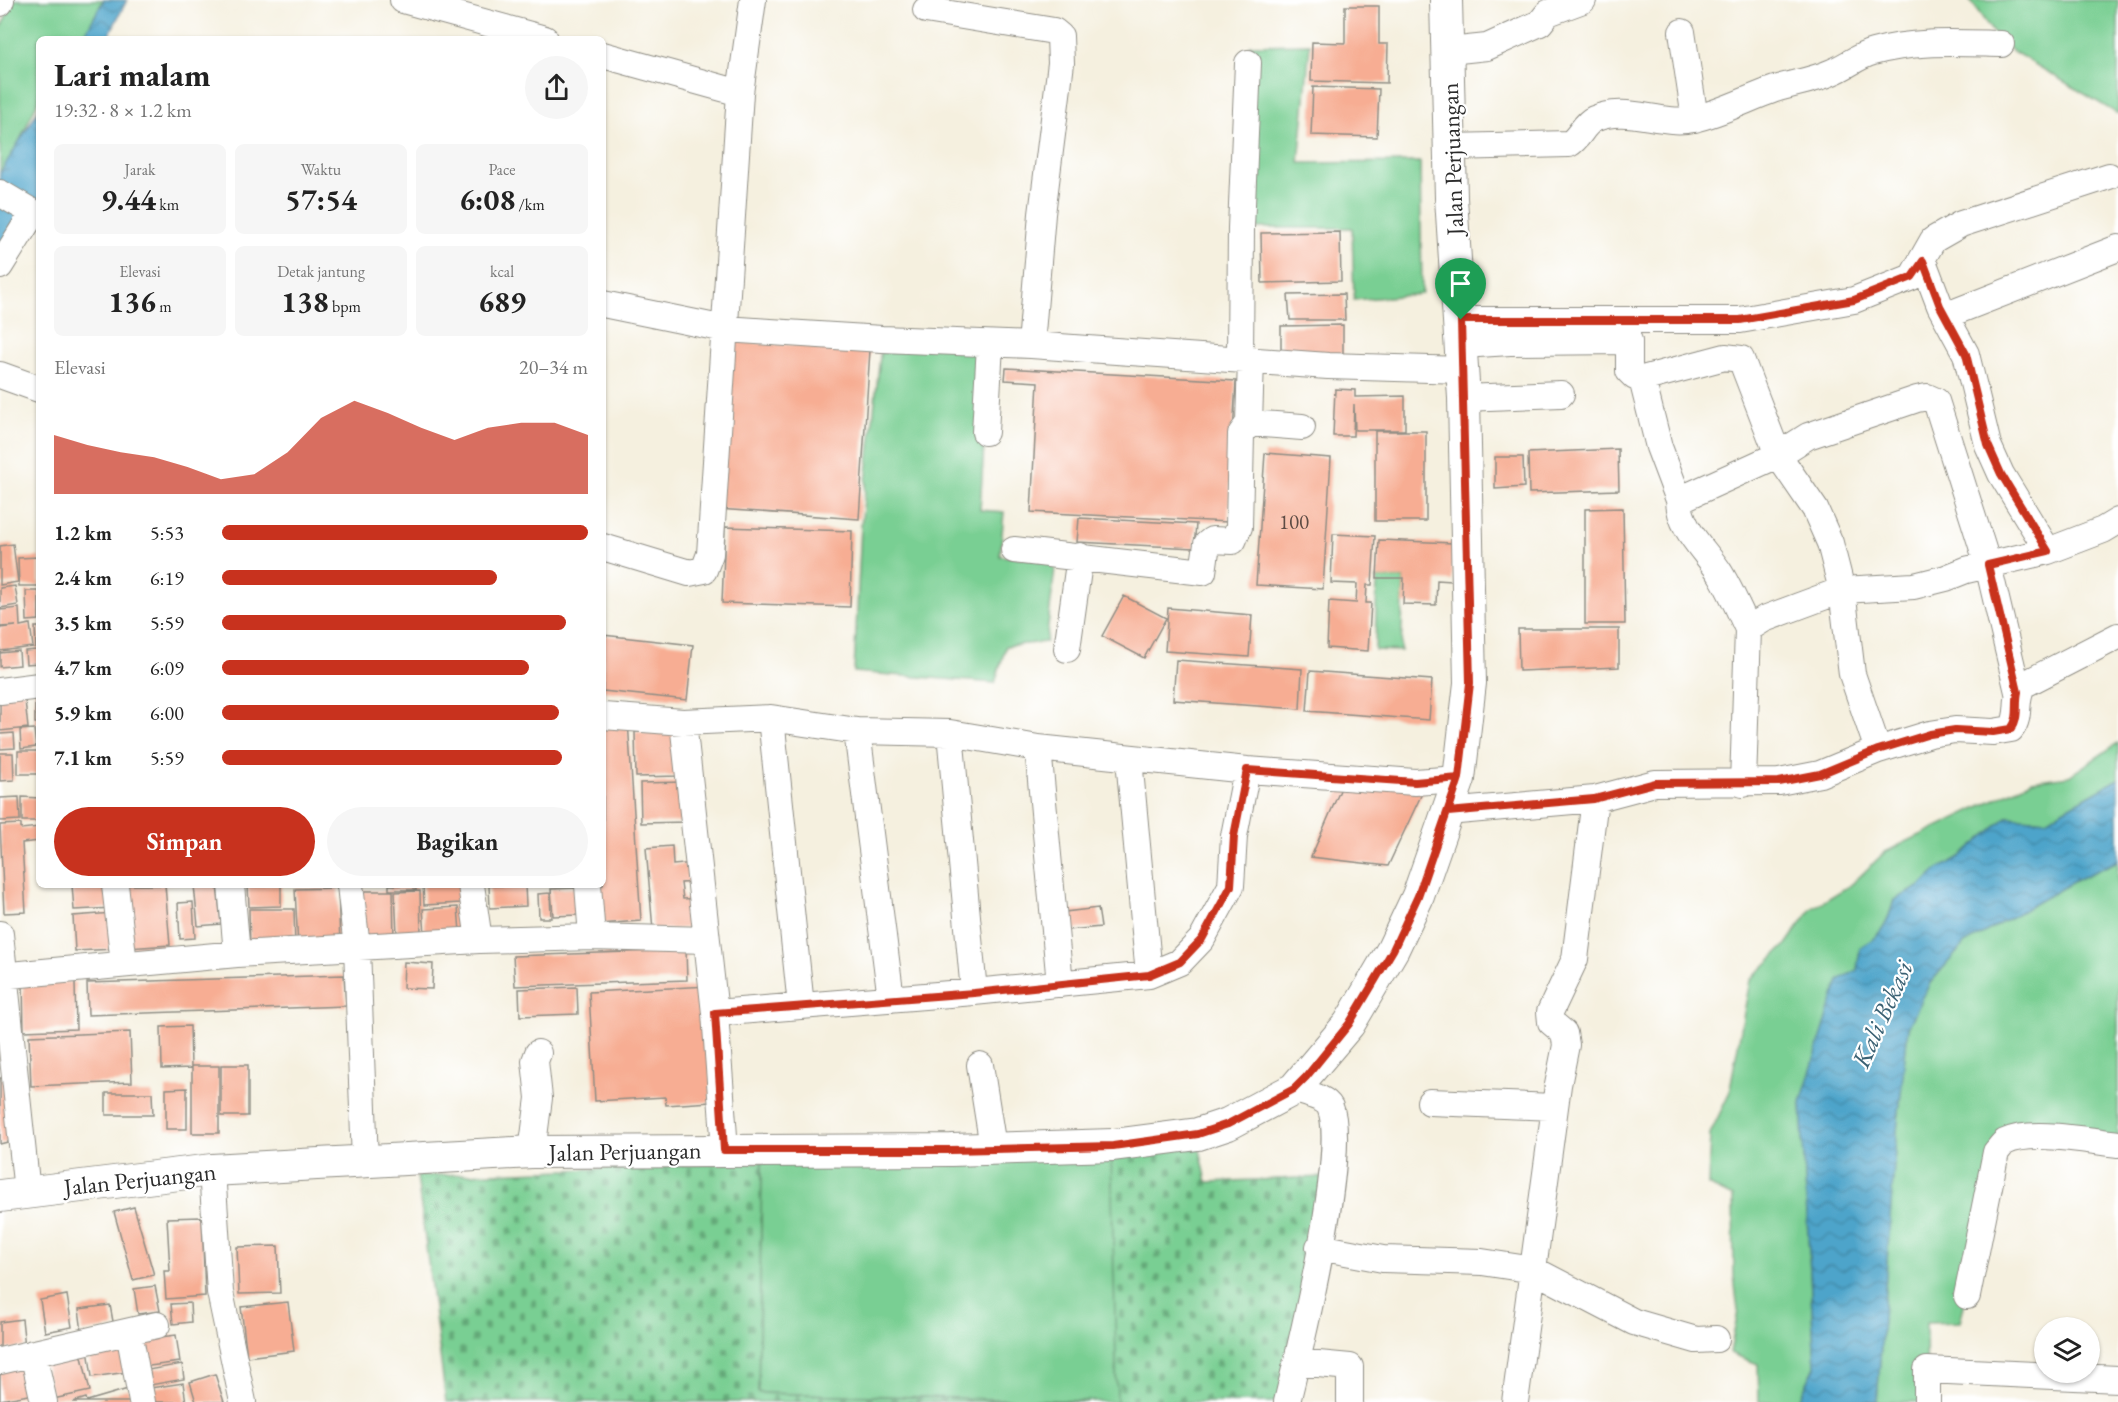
<!DOCTYPE html>
<html lang="id">
<meta charset="utf-8">
<style>
:root{--surface:#fff;--page:#f6f6f6;--text:#222;--muted:#767676;--accent:#c8321e}
body{margin:0;font-family:"EB Garamond",serif;background:var(--page);color:var(--text);height:100vh;display:flex;flex-direction:column;font-size:22px;white-space:nowrap}
*{box-sizing:border-box;margin:0}
p{font-size:20px;color:var(--muted)}
.icon{flex:none;width:33px;height:33px;fill:none;stroke:currentColor;stroke-width:2;stroke-linecap:round;stroke-linejoin:round}
.map{position:relative;flex:1;overflow:hidden}
.details{position:absolute;left:36px;top:36px;width:570px;height:852px;display:flex;flex-direction:column;background:var(--surface);border-radius:9px;box-shadow:0 2px 4px #0004}
.details>*{flex:none}
.tools{position:absolute;left:2034px;top:1317px;display:grid;gap:12px}
.tools a{display:grid;place-items:center;width:66px;height:66px;border-radius:50%;background:var(--surface);box-shadow:0 2px 4px #0004;font-size:30px}
.pin{position:absolute;display:grid;place-items:center;width:51px;height:51px;color:#fff;margin:-62px -26px;border-radius:50% 50% 50% 0;rotate:-45deg;box-shadow:0 0 6px #0007}
.pin .icon{rotate:45deg}
.round{display:grid;place-items:center;flex:none;width:63px;height:63px;border-radius:32px;background:var(--page)}
.head{display:flex;align-items:center;justify-content:space-between;height:102px;padding:0 18px}
h1{font-size:33px;font-weight:700;line-height:45px}
.metrics{display:grid;grid-template-columns:repeat(3,1fr);gap:9px;height:102px;padding:6px 18px}
.metrics div{display:grid;align-content:center;border-radius:9px;background:var(--page);text-align:center}
.metrics b{font-size:30px;font-weight:700}
.metrics small{font-size:16px;font-weight:400}
.metrics p{font-size:16px}
.chart{height:168px;padding:12px 18px}
.chart p{display:flex;justify-content:space-between}
.chart svg{width:100%;height:108px;margin-top:6px;fill:var(--accent);opacity:.7}
.cta{display:flex;gap:12px;margin-top:auto;padding:12px 18px}
.cta a{flex:1;height:69px;border-radius:36px;background:var(--accent);color:#fff;font-size:24px;font-weight:700;line-height:69px;text-align:center}
.cta a+a{background:var(--page);color:var(--text)}
ul{padding:0 18px;list-style:none;font-size:20px}
li{display:grid;grid-template-columns:96px 72px 1fr;align-items:center;height:45px}
li i{height:15px;border-radius:8px;background:var(--accent)}
.map>svg:first-child{display:block}
</style>
<div class="map">
<svg width="2118" height="1402" viewBox="0 0 2118 1402">
<defs>
<pattern id="cemetery-stones" width="16" height="16" patternUnits="userSpaceOnUse" patternTransform="scale(1.5)"><rect width="16" height="16" fill="#79cf93"/><path d="M2 7V4a2 2 0 0 1 4 0v3zM10 15v-3a2 2 0 0 1 4 0v3z" fill="#63a878"/></pattern>
<pattern id="water-waves" width="16" height="10" patternUnits="userSpaceOnUse" patternTransform="scale(1.5)"><rect width="16" height="10" fill="#4da4ca"/><path d="M0 5q4-4 8 0t8 0" fill="none" stroke="#4086a4"/></pattern>
</defs>
<rect width="100%" height="100%" fill="#fff"/>
<filter id="ink" filterUnits="userSpaceOnUse"><feTurbulence type="fractalNoise" baseFrequency=".0167" numOctaves="2"/><feDisplacementMap in="SourceGraphic" scale="12" xChannelSelector="R" yChannelSelector="G"/><feConvolveMatrix kernelMatrix="1 2 1 2 8 2 1 2 1" color-interpolation-filters="sRGB"/></filter>
<filter id="wash" filterUnits="userSpaceOnUse"><feTurbulence type="fractalNoise" baseFrequency=".008" numOctaves="4" result="noise"/><feDisplacementMap in="SourceGraphic" scale="24" xChannelSelector="R" yChannelSelector="G"/><feGaussianBlur stdDeviation="1.35" result="paint"/><feColorMatrix in="noise" values="0 0 0 0 0 0 0 0 0 0 0 0 0 0 0 0 0 1.4 0 .05"/><feComposite in="paint" operator="in"/></filter>
<g filter="url(#wash)">
<rect width="100%" height="100%" fill="#f5f0df"/>
<path fill="#79cf93" stroke="#527d5f" stroke-width="1.5" d="M14 0H103L83 39H39V99L0 182V30Z
M1970 0H2118V114L2001 44Z
M1310 44 1299 163 1420 162 1422 294 1354 300 1352 228H1241L1250 45Z
M882 339 990 345 980 510 1004 512 1000 556 1054 560 1055 568 1046 642 1006 646 995 683 854 672 861 526Z
M1377 578H1404L1401 651 1375 650Z
M2118 743V779L2046 820 2007 817 1959 858 1937 870 1921 886 1894 900C1888 923 1881 936 1860 948L1857 970 1801 1102 1815 1367 1798 1402H1759L1758 1364 1730 1353 1738 1311 1734 1276 1733 1197 1708 1185 1710 1134 1729 1094 1750 980 1785 946 1811 909 1852 884 1885 852 2032 781 2069 776Z
M2118 861V1144L2004 1143 1960 1322 1926 1323 1927 1402H1877L1895 1149 1908 1028 1930 983 1964 944 2078 879Z
M1113 1145 1117 1402 758 1393 762 1162Z"/>
<path fill="url(#cemetery-stones)" stroke="#527d5f" stroke-width="1.5" d="M1198 1140 1207 1182 1322 1177 1280 1402H1117L1111 1151Z
M762 1162 758 1393 1087 1402H446L417 1176Z"/>
<path fill="url(#water-waves)" stroke="#3c687a" stroke-width="1.5" d="M104 0H127L107 39H82Z
M39 109V152L24 177 0 232V173Z
M2118 779V861L2078 879 1964 944 1930 983 1908 1028 1895 1149 1877 1402H1798L1815 1367 1801 1102 1839 980 1857 970 1860 948C1881 936 1888 923 1894 900L1921 886 1937 870 1959 858 2007 817 2046 820Z"/>
<g fill="none" stroke-linecap="round" stroke-linejoin="round">
<path stroke="#4da4ca" stroke-width="42" d="M0 234 39 157"/>
</g>
<g id="blocks">
<path fill="#f7ad93" d="M1345 6H1379V44H1388L1387 83 1311 81 1312 42 1345 43Z
M1313 87 1379 89 1377 137 1311 135Z
M1340 232 1341 281 1262 283 1261 233Z
M1344 294 1345 320H1290L1288 295Z
M1343 325V354H1281V326Z
M730 341 870 350 859 519 718 509Z
M1006 368 1236 381 1228 522 1031 512 1038 382 1005 380Z
M1335 389 1355 390V397L1405 396V430H1355L1354 404 1353 436H1333Z
M1375 431H1426V521H1375Z
M1618 449 1619 490 1529 493 1528 453Z
M1265 453 1331 458 1323 589 1256 585Z
M1495 457H1523L1524 487 1495 489Z
M1623 508 1625 624H1585V509Z
M1079 518 1196 524 1194 548 1077 542Z
M725 527 852 531 850 607 722 603Z
M1333 534 1375 536 1372 585H1367L1366 603H1371L1368 651 1327 648 1329 601 1356 603 1357 584 1331 583Z
M1379 540 1453 543 1452 581 1437 580 1436 605 1403 604 1404 578H1377Z
M13 544 18 582 0 585V546Z
M39 557V586H19L18 558Z
M15 586 18 605 0 608V588Z
M26 591H39V620L27 621Z
M1124 596 1166 618 1144 658 1102 636Z
M19 608 20 626 30 624 33 647 0 651V628L16 626 0 627V610Z
M1168 608 1252 615 1249 657 1165 651Z
M35 627H39V663L26 664 25 651 36 650Z
M1518 629H1619V667L1519 671Z
M603 635 693 645 687 700 603 691Z
M19 651 20 665 0 667V653Z
M1176 660 1302 669 1300 709 1173 700Z
M1310 671 1432 680 1429 720 1307 711Z
M35 690H39V723H35Z
M24 691 28 728 0 731V694Z
M628 721 641 921 599 924 597 885H603V723Z
M34 729 36 747 21 749 20 730Z
M678 731 679 776 636 777 635 732Z
M14 733 15 748 0 749V734Z
M18 751H39V774H18Z
M0 753H13L14 780 0 781Z
M1344 781 1425 787 1388 866 1311 857Z
M686 782 687 822 641 823 640 783Z
M19 797 20 820 0 821V798Z
M22 797 39 798V821H22Z
M21 824V829L39 827V841L22 843 26 912 4 913 0 825Z
M672 846 673 865 695 863 697 882 681 883 683 899 699 898 701 927 653 930 646 848Z
M72 885H111L113 908 74 910Z
M123 885H165L170 945 128 948Z
M194 885H217L221 924 198 926Z
M248 885H281V906L249 907Z
M389 885H416V890H389Z
M423 885H460L461 903 424 905Z
M525 885 526 906 490 908 489 886Z
M338 888 340 945 298 947 295 889Z
M577 888 578 915 553 916 551 889Z
M362 891H393L394 941H363Z
M420 891 421 933 397 934 395 892Z
M550 893 551 918H539L538 894Z
M193 902 195 938 180 939 178 903Z
M458 907 460 932 425 934 423 909Z
M1098 908 1101 927 1068 930 1065 912Z
M249 909H294L295 949H250Z
M113 913 115 949 75 951 73 916Z
M686 950 687 980 515 986 513 956Z
M404 962 433 964 432 989 403 988Z
M344 975 346 1006 88 1015 87 983Z
M75 982 76 1029 24 1031 23 984Z
M710 986 711 1102 666 1105 665 1097 595 1101 589 992Z
M577 987 578 1014 520 1016 519 989Z
M190 1026 191 1068 162 1069 161 1027Z
M130 1032 132 1082 31 1086 29 1036Z
M221 1065H248V1116H221Z
M192 1066H219V1133H192Z
M0 1078H3L19 1139 0 1144Z
M187 1088V1129H166V1089Z
M106 1093H152L153 1115H106Z
M134 1207 154 1275 133 1280 114 1212Z
M202 1217 205 1296 166 1299 164 1271H170L167 1218Z
M278 1246 280 1293 239 1294 237 1247Z
M155 1286 160 1311 138 1314 134 1289Z
M67 1295 72 1327 45 1332 40 1300Z
M288 1302 294 1351 247 1357 241 1307Z
M190 1303 191 1322 173 1324 171 1304Z
M110 1305 114 1327 82 1332 79 1309Z
M22 1319 25 1347 0 1350V1322Z
M176 1335 180 1362 142 1367 138 1340Z
M123 1344 127 1372 92 1377 88 1349Z
M80 1348 90 1391 53 1399 43 1357Z
M29 1363 35 1394 0 1400V1369Z
M182 1364 184 1379 145 1386 142 1371Z
M215 1374 224 1402H196L190 1382Z
M183 1383 186 1402H146L144 1389Z
M128 1389 132 1402H73L86 1398 87 1401Z"/>
</g>
</g>
<g filter="url(#ink)">
<use href="#blocks" fill-opacity="0" stroke="#908e85" stroke-width="1.5"/>
<g fill="none" stroke-linecap="round" stroke-linejoin="round">
<defs>
<path id="minor" d="M403 0 545 39
M0 3 1 0
M926 10 1054 31 1060 36 1061 63 1042 214 1031 345
M1682 32 1695 119
M1449 51 1487 47 1540 23 1548 13 1583 0
M603 55 740 93
M1452 147 1569 144C1580 138 1583 124 1594 119 1626 104 1661 126 1693 119 1721 113 1749 98 1775 89 1794 83 1815 80 1832 72 1847 66 1858 56 1873 52 1915 40 1958 43 2001 44
M0 193 39 216
M1923 261 1940 306 1966 354 1988 445 2001 474 2048 551
M0 266 33 213
M603 304 725 329 882 339 1031 345 1328 366 1463 370
M1947 315 2118 248
M1461 320H1740L1854 300 1912 277 1933 240 1961 224 2109 176
M1462 345 1510 342 1629 341V371L1635 377 1642 379 1725 357 1741 359 1778 455 1815 509 1830 543 1842 590 1852 674 1878 750
M1240 359 1241 228 1248 63
M0 375 39 389
M1642 379 1659 447 1679 500
M1464 398 1561 394
M1249 423 1302 427
M985 432 990 345
M603 547 689 573 704 570 710 554 740 93 753 0
M1014 550 1203 572 1207 544 1212 540 1233 541 1239 527 1241 434 1249 423 1251 360
M1748 629C1739 610 1731 591 1720 573 1705 550 1679 528 1679 500L1778 455 1808 436 1917 399 1927 397 1936 401 1988 565 2018 692
M1067 649 1080 556
M0 691 39 686
M603 716 683 722 771 718 857 731 950 733 1038 748 1247 770 1415 782 1459 779
M771 718 801 1006
M683 722 715 1013 974 992 1149 975 1180 962 1202 939 1231 886 1234 836 1247 770
M857 731 891 999
M950 733 974 992
M1038 748 1060 984
M1129 759 1149 975
M1743 784 1748 629 1764 619 1842 590 1914 586 1946 578 1966 570 2048 551 2103 530 2118 521
M1447 812 1595 799 1655 783 1779 782 1820 774 1878 750 1930 734 1955 730 1993 732 2011 729C2022 715 2013 700 2023 685L2118 636
M115 885 124 964
M231 885 237 954
M350 885 357 948 365 1162
M471 885 479 940
M588 885 592 937
M0 934 27 1192
M0 976 237 954 479 940 592 937 707 940
M715 1013 725 1150
M980 1065 993 1147
M1430 1102 1555 1107
M532 1152 539 1098 535 1061 538 1053
M212 1170 220 1292 243 1402
M1319 1247 1383 1259 1482 1262 1534 1270 1634 1322 1696 1340 1716 1339
M1967 1296 1996 1152C1999 1149 2002 1144 2005 1142 2031 1129 2089 1141 2118 1144
M129 1332 142 1402
M33 1353 44 1402
M0 1361 157 1325
M1297 1362 1350 1367V1402
M1287 1402C1300 1349 1349 1150 1330 1107 1325 1097 1303 1093 1294 1089
M1515 1402 1558 1085 1566 1045 1564 1033 1551 1022 1550 1012 1575 959 1595 799
M1927 1402V1370L2118 1379"/>
<path id="major" d="M0 1196 212 1170 532 1152 951 1150 1113 1145 1198 1134 1228 1124 1294 1089 1349 1024 1393 949 1418 896 1459 779 1470 683 1464 398 1451 198 1446 0"/>
</defs>
<use href="#minor" stroke="#908e85" stroke-width="28"/>
<use href="#major" stroke="#908e85" stroke-width="34"/>
<use href="#minor" stroke="#fff" stroke-width="26"/>
<use href="#major" stroke="#fff" stroke-width="32"/>
</g>
</g>
<g fill="none" stroke-linecap="round" stroke-linejoin="round" filter="url(#ink)">
<defs>
<path id="route" d="M1461 320 1470 683 1459 778 1418 896 1393 950 1349 1024 1306 1077 1294 1089 1228 1124 1198 1134 1113 1146 951 1150H724L715 1013 974 993 1149 975 1180 962 1202 939 1231 886 1234 836 1247 770 1415 782 1459 778 1448 812 1594 799 1655 783 1779 782 1820 774 1878 750 1930 734 1955 730 1993 732 2011 729C2020 717 2015 706 2018 692L1988 565 2048 551 2001 474 1988 445 1966 354 1940 306 1923 261 1912 277 1854 300 1740 320H1461"/>
</defs>
<use href="#route" stroke="#fff" stroke-width="12"/>
<use href="#route" stroke="#c8321e" stroke-width="8"/>
</g>
<g text-anchor="middle" dominant-baseline="central" stroke-width="4.5" stroke-linejoin="round" paint-order="stroke">
<g font-size="21" fill="#5e4c45">
<text x="1294" y="521">100</text>
</g>
<g font-size="24" fill="#2b2b2b" stroke="#fff">
<text transform="translate(1452 159) rotate(-92)">Jalan Perjuangan</text>
<text transform="translate(625 1151) rotate(-1)">Jalan Perjuangan</text>
<text transform="translate(140 1179) rotate(-6)">Jalan Perjuangan</text>
</g>
<g font-size="26" font-style="italic" fill="#3a6173" stroke="#fff">
<text transform="translate(1882 1014) rotate(-66)">Kali Bekasi</text>
</g>
</g>
</svg>
<div class="tools">
<a><svg class="icon" aria-label="layers" viewBox="0 0 24 24"><path d="M12 4l9 5-9 5-9-5zM3 14l9 5 9-5"/></svg></a>
</div>
<div class="pin" style="left:1461px;top:320px;background:#1e9e55"><svg class="icon" aria-label="arrive" viewBox="0 0 24 24"><path d="M6 21V4h12l-3 4 3 4H6"/></svg></div>
<section class="details">
<div class="head"><div><h1>Lari malam</h1><p>19:32 · 8 × 1.2 km</p></div><a class="round"><svg class="icon" aria-label="share" viewBox="0 0 24 24"><path d="M12 15V3M7 8l5-5 5 5M5 13v7h14v-7"/></svg></a></div>
<div class="metrics">
<div><p>Jarak</p><b>9.44<small> km</small></b></div>
<div><p>Waktu</p><b>57:54</b></div>
<div><p>Pace</p><b>6:08<small> /km</small></b></div>
</div>
<div class="metrics">
<div><p>Elevasi</p><b>136<small> m</small></b></div>
<div><p>Detak jantung</p><b>138<small> bpm</small></b></div>
<div><p>kcal</p><b>689</b></div>
</div>
<div class="chart"><p><span>Elevasi</span>20–34 m</p>
<svg viewBox="0 0 160 44" preserveAspectRatio="none"><path d="M0 44V20L10 24L20 27L30 29L40 33L50 38L60 36L70 27L80 13L90 6L100 11L110 17L120 22L130 17L140 15L150 15L160 20V44z"/></svg>
</div>
<ul>
<li><b>1.2 km</b>5:53<i style="width:100%"></i></li>
<li><b>2.4 km</b>6:19<i style="width:75%"></i></li>
<li><b>3.5 km</b>5:59<i style="width:94%"></i></li>
<li><b>4.7 km</b>6:09<i style="width:84%"></i></li>
<li><b>5.9 km</b>6:00<i style="width:92%"></i></li>
<li><b>7.1 km</b>5:59<i style="width:93%"></i></li>
</ul>
<div class="cta"><a>Simpan</a><a>Bagikan</a></div>
</section>
</div>
